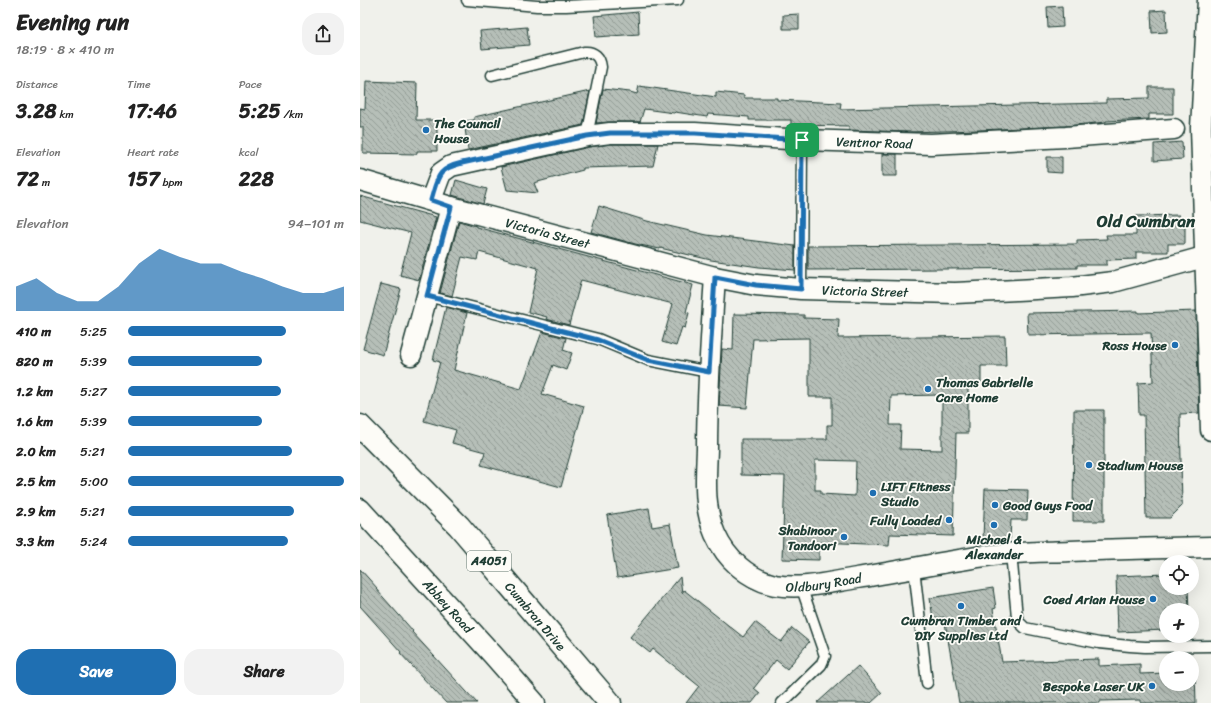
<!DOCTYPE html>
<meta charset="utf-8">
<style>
:root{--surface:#fff;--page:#f2f2f2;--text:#222;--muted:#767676;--accent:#1f6fb2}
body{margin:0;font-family:Sriracha,sans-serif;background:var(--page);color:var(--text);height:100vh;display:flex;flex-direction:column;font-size:15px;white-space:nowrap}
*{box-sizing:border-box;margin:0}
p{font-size:13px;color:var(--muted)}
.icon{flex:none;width:22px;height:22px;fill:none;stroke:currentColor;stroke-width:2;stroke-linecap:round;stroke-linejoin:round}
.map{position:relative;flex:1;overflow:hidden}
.panel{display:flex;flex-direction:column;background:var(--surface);width:360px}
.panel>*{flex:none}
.tools{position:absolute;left:799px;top:555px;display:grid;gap:8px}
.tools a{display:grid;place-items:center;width:40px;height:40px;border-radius:50%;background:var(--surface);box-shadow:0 4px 16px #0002;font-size:20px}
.pin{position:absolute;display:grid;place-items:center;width:34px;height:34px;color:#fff;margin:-17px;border-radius:8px;box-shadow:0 2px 6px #0006}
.round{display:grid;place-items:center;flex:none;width:42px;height:42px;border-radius:16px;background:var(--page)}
.summary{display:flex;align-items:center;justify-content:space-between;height:68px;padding:0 16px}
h1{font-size:22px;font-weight:700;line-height:30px}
.metrics{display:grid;grid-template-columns:repeat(3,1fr);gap:6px;height:68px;padding:4px 16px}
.metrics div{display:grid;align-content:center}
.metrics b{font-size:20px;font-weight:700}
.metrics small{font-size:11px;font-weight:400}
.metrics p{font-size:11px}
.chart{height:112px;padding:8px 16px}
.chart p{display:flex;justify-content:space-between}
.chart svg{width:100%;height:72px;margin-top:4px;fill:var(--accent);opacity:.7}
.button{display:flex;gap:8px;margin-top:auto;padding:8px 16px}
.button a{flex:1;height:46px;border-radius:16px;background:var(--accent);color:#fff;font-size:16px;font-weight:700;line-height:46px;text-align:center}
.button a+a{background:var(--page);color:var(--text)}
ul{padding:0 16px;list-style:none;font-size:13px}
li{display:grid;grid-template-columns:64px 48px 1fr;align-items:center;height:30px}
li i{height:10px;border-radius:5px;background:var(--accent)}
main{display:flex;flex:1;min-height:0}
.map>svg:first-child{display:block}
</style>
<main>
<section class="panel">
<div class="summary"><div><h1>Evening run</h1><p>18:19 · 8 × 410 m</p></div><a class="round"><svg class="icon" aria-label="share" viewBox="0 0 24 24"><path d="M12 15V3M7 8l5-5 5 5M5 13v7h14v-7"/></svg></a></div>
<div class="metrics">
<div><p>Distance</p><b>3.28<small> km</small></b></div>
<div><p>Time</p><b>17:46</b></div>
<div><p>Pace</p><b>5:25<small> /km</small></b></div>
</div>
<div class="metrics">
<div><p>Elevation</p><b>72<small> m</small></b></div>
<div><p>Heart rate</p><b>157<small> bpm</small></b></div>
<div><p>kcal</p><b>228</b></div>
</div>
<div class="chart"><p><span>Elevation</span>94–101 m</p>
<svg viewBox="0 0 160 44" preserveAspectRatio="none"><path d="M0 44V29L10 24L20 33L30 38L40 38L50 29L60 15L70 6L80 11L90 15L100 15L110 20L120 24L130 29L140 33L150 33L160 29V44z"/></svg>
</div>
<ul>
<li><b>410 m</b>5:25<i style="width:73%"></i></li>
<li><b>820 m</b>5:39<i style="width:62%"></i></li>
<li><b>1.2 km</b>5:27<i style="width:71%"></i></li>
<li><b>1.6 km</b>5:39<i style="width:62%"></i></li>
<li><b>2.0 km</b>5:21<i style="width:76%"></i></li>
<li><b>2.5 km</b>5:00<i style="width:100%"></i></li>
<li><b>2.9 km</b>5:21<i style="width:77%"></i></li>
<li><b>3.3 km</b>5:24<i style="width:74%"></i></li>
</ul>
<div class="button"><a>Save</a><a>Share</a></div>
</section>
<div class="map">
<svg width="851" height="703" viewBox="0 0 851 703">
<defs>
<pattern id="building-back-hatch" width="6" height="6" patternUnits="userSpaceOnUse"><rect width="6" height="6" fill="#b6bfb8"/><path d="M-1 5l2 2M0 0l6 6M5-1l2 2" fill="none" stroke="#939c96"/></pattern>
</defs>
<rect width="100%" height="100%" fill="#f0f1eb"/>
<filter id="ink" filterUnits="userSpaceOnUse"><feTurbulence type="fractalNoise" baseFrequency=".025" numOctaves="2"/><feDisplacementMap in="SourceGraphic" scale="8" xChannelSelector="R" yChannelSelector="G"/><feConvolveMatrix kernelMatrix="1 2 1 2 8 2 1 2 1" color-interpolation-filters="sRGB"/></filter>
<g filter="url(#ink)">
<path fill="url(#building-back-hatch)" stroke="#1f3d34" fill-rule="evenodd" d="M702 6 703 27 688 28 687 7Z
M806 10 807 32 792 33 791 11Z
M278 12 279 34 236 37 234 16Z
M439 14V29H423V15Z
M167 27 169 45 122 49 120 31Z
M6 81 57 83 56 120H77V151H57V154L3 153V127H0V108L5 109Z
M279 86 356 97V92L384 95V98H417V100L481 103 480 109 746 103V99L789 98V87H813V114H789V119L746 121V122L705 126 620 130 548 132 489 130V126L431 125V120H389V117L348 114 347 117 315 112 314 113 284 109 280 122H250L236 123 243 89 270 92 277 94Z
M230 91 223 125 108 150 104 121 114 120V117Z
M822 142 823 159 794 161V144Z
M251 144H298L293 166 223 168V170L174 183 178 193 147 190 141 167 229 147Z
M522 154H537V176H522Z
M687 157H702V173L687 172Z
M96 180 127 189 123 204 92 195Z
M0 196 76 217 59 280 40 275 51 233 0 220Z
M239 206 287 221 347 235 435 246V270L399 267 351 260 300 248V249L275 244 231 232Z
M819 215V221H825V244H808V252H776V259L747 260V265H717V268L448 270V246L717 244V240L747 239 746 235H776V216Z
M99 221 116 226V227L333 285 326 312 329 313 325 328 322 327 316 346 302 342 313 304 221 280 209 325 186 319 187 317 168 312 178 268 119 252 117 260 102 257 92 296 80 293Z
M21 284 41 289 23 355 3 349Z
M86 307 107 313 94 370 161 389 182 332 206 338 203 350 212 353 206 370 193 365 182 394 224 406 201 487 121 465 125 452 92 443 96 430 64 421 80 362 73 360Z
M778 311V313L836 311 839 413 820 414 822 506 810 518H786L784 415H779L778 383 793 382 791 333 668 335 667 313Z
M374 314 444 315V318L479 319 478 338 645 336 646 366H621V383L608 384V433H596L593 536 530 534 529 545 459 542V560L422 559 425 476 381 475V439H467V425H472V397H449V338L393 339 387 408 359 406 362 349 373 350ZM582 395V450L540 449 541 425H530L531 396ZM455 460 496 461 495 496 461 494V490H455Z
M714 410H744V521H713Z
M625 489 668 490 667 520H651L650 539 623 538Z
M289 508 292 527 310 524 318 568 257 578 247 515Z
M0 569 17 588 16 589 53 631 52 632 117 703H86L40 653 41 652 0 606Z
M806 574V588H828L829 610H806V630L758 632 756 576Z
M320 577 322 593 324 590 383 637 395 622 421 642 432 628 449 642 427 669 416 660 394 688 400 693 392 703H326L339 686 293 649 290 653 270 637Z
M633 588 636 608 633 609 642 662 739 659V666L780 664V674L806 673V684H832V673L835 672 836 703H781V700L740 701V703H599L584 617 573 619 570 598Z
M498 666 522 693 511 703H457Z"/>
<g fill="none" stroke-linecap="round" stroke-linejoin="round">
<defs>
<path id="service" d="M107 0 177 6H206L318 0
M132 75 224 52C234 51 240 57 241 67L227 136
M441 289 442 140
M67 296 238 339 288 360 349 372
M651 553 657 617 659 622 665 628 739 643 770 646 785 647 851 646
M554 568 567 683
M422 703 461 665 465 656 441 586"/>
<g id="minor">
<path d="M848 0 841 128 851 430"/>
<path id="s1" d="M0 180 91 207 355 277 396 285 441 289 595 293 657 290 712 287 753 282 851 255"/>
<path id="s2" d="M71 200 81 173 91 166 227 136 250 133H335L442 140 571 144 706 137 814 129"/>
<path id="s3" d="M355 277C351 334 347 391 347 449 346 478 343 506 355 534 366 559 388 579 415 585 442 590 471 582 497 578 542 571 587 561 632 555 658 552 684 552 710 551 757 549 804 548 851 547"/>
<path d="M51 355 91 207"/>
<path id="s4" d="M0 509 133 655 175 703"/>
</g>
<g id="primary">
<path id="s5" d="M0 426 99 526 250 703"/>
</g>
</defs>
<use href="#service" stroke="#1f3d34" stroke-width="13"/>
<use href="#minor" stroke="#1f3d34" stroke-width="23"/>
<use href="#primary" stroke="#1f3d34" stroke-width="25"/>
<use href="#service" stroke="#fdfcf7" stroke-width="10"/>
<use href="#minor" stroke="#fdfcf7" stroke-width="20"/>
<use href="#primary" stroke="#fdfcf7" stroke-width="22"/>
</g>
</g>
<g fill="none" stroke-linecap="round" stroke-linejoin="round" filter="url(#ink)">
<defs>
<path id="route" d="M250 133H335L442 140 441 289 396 285 355 277 349 372 288 360 238 340 67 296 91 207 71 200C78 177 77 169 102 163L227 136Z"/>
</defs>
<use href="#route" stroke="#fff" stroke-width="8"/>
<use href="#route" stroke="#1f6fb2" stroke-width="5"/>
</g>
<g fill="#1f6fb2" stroke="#fdfcf7" stroke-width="1.5">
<circle cx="66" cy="130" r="4"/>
<circle cx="815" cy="345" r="4"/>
<circle cx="568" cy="389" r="4"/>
<circle cx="729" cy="465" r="4"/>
<circle cx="513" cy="493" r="4"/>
<circle cx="635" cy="505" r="4"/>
<circle cx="589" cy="520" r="4"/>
<circle cx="634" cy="525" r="4"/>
<circle cx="484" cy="537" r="4"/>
<circle cx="793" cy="599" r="4"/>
<circle cx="601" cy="606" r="4"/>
<circle cx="792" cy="686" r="4"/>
</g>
<g text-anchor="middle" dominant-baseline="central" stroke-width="3.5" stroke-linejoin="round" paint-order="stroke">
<rect fill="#fdfcf7" stroke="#62766e" stroke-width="1" x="107" y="551" width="44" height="20" rx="3"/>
<g font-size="12" font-weight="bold" fill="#1f3d34">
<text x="129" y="561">A4051</text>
</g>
<g font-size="13" font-weight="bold" fill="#1f3d34" stroke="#fdfcf7" text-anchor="start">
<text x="74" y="123">The Council<tspan x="74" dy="15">House</tspan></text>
<text x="807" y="345" text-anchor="end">Ross House</text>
<text x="576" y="382">Thomas Gabrielle<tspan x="576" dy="15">Care Home</tspan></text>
<text x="737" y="465">Stadium House</text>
<text x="521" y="486">LIFT Fitness<tspan x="521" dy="15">Studio</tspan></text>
<text x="643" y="505">Good Guys Food</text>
<text x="581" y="520" text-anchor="end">Fully Loaded</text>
<text x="476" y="530" text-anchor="end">Shabinoor<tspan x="476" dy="15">Tandoori</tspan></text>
<text x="634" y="539" text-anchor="middle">Michael &amp;<tspan x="634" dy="15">Alexander</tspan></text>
<text x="785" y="599" text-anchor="end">Coed Arian House</text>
<text x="601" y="620" text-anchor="middle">Cwmbran Timber and<tspan x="601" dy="15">DIY Supplies Ltd</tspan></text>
<text x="784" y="686" text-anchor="end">Bespoke Laser UK</text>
</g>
<g font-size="13" fill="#1f3d34" stroke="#fdfcf7">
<text stroke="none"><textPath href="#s2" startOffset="468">Ventnor Road</textPath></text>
<text stroke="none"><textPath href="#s1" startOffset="195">Victoria Street</textPath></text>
<text stroke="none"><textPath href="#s1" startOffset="519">Victoria Street</textPath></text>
<text stroke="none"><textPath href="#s3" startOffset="389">Oldbury Road</textPath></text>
<text stroke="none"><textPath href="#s4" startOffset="131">Abbey Road</textPath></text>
<text stroke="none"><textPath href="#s5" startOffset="259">Cwmbran Drive</textPath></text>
</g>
<g font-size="17" font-weight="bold" fill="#1f3d34" stroke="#fdfcf7">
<text x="786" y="221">Old Cwmbran</text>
</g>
</g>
</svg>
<div class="tools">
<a><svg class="icon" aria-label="locate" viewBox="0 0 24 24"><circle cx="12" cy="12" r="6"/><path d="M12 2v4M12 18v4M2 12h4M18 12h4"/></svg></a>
<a>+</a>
<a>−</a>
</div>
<div class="pin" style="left:442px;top:140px;background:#1e9e55"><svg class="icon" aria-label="arrive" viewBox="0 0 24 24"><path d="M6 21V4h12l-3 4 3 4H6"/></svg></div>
</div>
</main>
